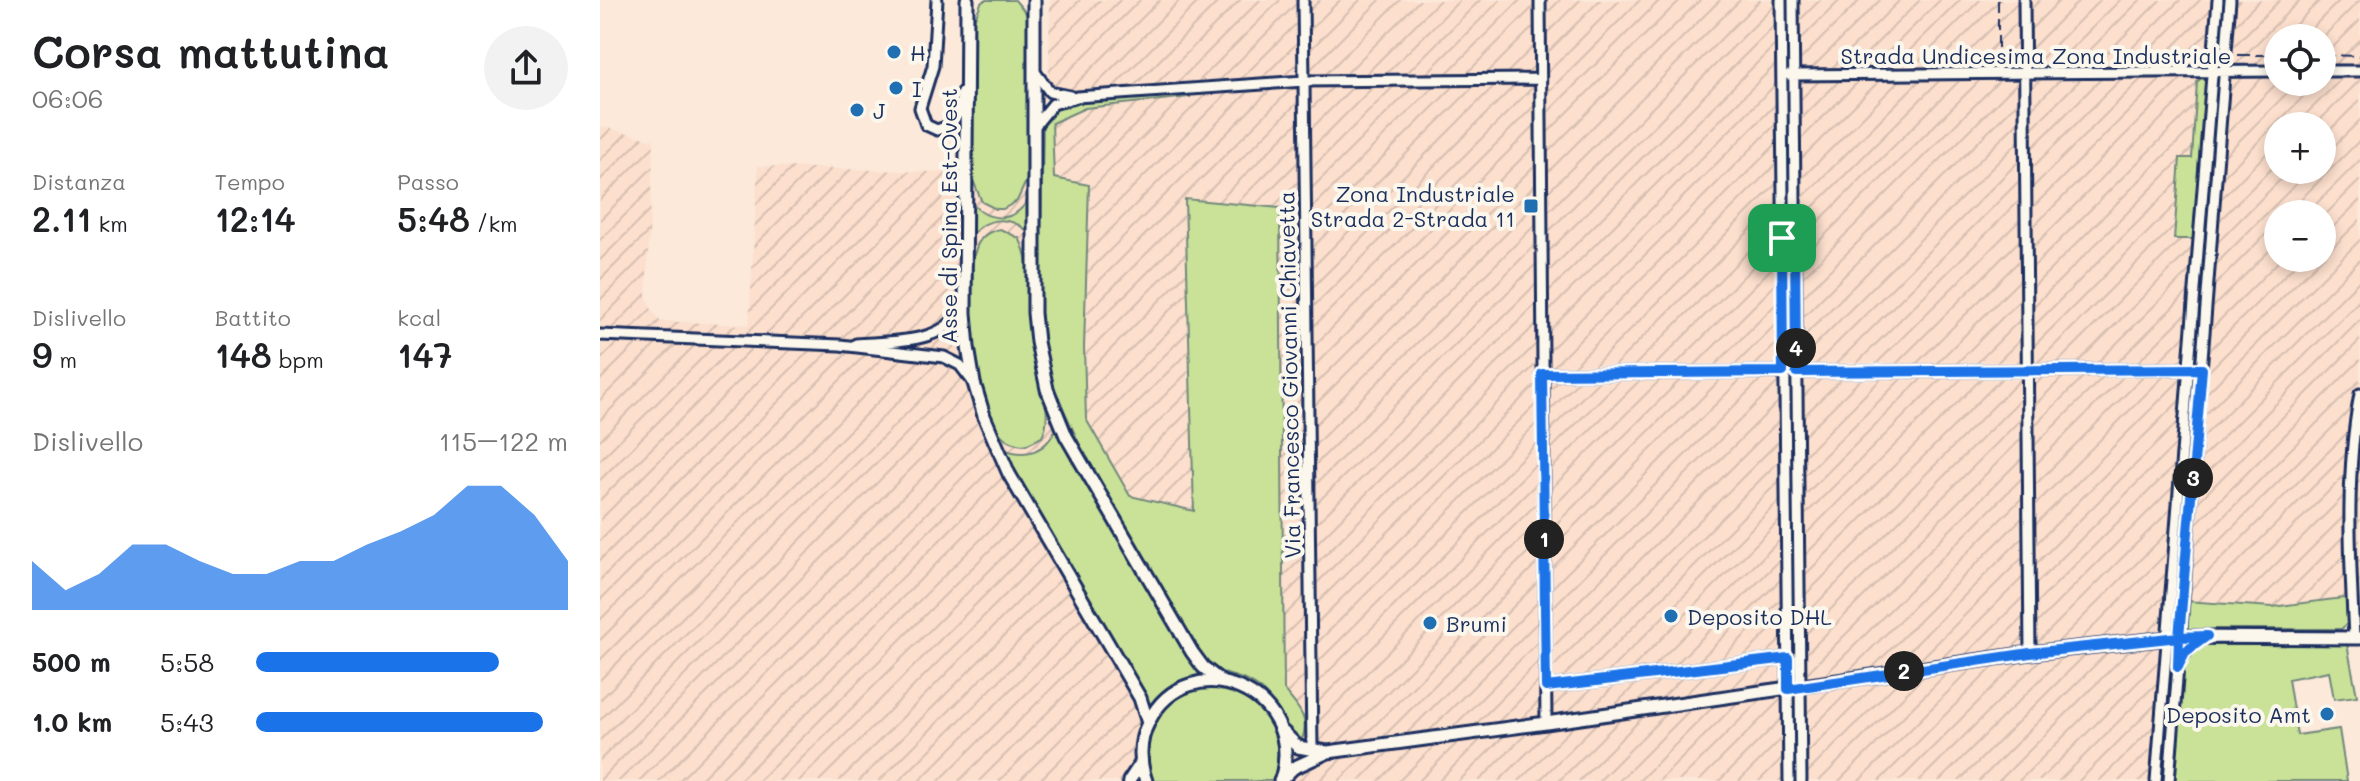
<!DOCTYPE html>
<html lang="it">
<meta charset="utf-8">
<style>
:root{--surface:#fff;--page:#f2f2f2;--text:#202124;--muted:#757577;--accent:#1a73e8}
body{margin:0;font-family:Mali,sans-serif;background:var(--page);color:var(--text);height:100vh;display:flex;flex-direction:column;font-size:30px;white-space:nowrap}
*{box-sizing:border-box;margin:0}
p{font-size:26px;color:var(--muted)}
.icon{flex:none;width:44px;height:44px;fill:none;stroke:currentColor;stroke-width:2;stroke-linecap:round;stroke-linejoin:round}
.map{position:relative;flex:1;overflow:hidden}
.sheet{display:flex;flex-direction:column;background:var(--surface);width:600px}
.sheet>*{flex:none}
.buttons{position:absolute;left:1664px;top:24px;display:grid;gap:16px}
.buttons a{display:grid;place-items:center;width:72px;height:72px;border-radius:50%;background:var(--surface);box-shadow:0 4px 12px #0003;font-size:40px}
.pin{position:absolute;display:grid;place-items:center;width:68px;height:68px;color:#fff;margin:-34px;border-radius:16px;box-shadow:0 4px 12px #0006}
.km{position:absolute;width:40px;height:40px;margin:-20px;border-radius:50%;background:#222;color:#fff;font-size:22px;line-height:40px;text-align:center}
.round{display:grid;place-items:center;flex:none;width:84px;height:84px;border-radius:42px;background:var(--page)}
.overview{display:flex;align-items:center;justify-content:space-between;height:136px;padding:0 32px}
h1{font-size:44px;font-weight:600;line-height:60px}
.metrics{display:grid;grid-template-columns:repeat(3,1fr);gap:12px;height:136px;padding:8px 32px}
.metrics div{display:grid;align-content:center}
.metrics b{font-size:34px;font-weight:600}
.metrics small{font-size:22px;font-weight:400}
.metrics p{font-size:22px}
.chart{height:224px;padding:16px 32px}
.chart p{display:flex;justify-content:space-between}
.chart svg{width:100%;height:144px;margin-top:8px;fill:var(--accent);opacity:.7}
ul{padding:0 32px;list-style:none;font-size:26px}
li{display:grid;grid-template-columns:128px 96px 1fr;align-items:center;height:60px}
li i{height:20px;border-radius:10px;background:var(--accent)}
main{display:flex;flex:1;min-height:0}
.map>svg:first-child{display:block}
</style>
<main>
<section class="sheet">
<div class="overview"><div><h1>Corsa mattutina</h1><p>06:06</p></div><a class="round"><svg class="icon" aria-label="share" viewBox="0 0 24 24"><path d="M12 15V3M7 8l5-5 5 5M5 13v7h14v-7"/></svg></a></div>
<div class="metrics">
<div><p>Distanza</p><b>2.11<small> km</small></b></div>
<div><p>Tempo</p><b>12:14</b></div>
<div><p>Passo</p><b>5:48<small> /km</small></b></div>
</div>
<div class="metrics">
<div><p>Dislivello</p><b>9<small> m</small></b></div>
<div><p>Battito</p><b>148<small> bpm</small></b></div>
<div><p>kcal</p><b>147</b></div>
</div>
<div class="chart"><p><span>Dislivello</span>115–122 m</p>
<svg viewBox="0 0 160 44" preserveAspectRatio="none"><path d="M0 44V29L10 38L20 33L30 24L40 24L50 29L60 33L70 33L80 29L90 29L100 24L110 20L120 15L130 6L140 6L150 15L160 29V44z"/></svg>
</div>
<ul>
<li><b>500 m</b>5:58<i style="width:78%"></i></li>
<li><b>1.0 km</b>5:43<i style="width:92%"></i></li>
</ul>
</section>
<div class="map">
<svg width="1760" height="781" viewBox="0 0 1760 781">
<defs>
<pattern id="industrial-furrows" width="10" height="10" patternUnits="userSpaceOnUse" patternTransform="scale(2)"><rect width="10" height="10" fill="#fcdfcd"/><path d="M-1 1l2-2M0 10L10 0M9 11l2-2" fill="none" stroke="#d7c0b2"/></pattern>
</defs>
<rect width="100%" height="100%" fill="#fce9da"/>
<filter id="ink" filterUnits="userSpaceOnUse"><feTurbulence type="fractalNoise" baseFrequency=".0125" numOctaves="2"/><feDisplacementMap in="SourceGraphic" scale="16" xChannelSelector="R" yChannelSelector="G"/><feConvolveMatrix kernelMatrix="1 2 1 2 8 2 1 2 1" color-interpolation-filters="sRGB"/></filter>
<g filter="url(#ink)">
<path fill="url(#industrial-furrows)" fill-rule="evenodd" d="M450 0H1760V607L1743 598 1672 607 1585 601 1574 781H0V126L54 140 46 295 52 310 60 321 149 325 158 166 447 176ZM1678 38H1722V82H1678ZM1678 126H1722V170H1678ZM1678 214H1722V258H1678Z"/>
<path fill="#c9e298" stroke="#72887b" stroke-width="2" d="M385 0H415L426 13 429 24 428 177 417 201 403 209H396L382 202 372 178 373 23 381 3Z
M1601 78 1605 79 1606 84 1593 239H1574L1580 158H1592L1597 82Z
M589 94 590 97 485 108 452 123 454 178 489 185 484 347 486 419 530 496 594 511 585 199 680 208 684 690C696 706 711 718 702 739L698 740C682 725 677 702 659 688 637 671 620 681 600 653L483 452 453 386 447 365 440 304 443 120 453 108 461 104Z
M427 201 428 232C411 216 387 216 372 235V203C387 222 414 223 427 201Z
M400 229 419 238C435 267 427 311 431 344 435 374 456 408 442 437L426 445C414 445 402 439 396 428 377 395 362 281 377 246 381 236 389 231 400 229Z
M456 428 469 456 600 675 577 682 550 705 403 449C426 458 446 452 456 428Z
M1743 598 1748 601 1747 624 1741 629H1588L1585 625V601L1672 607Z
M1747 644 1757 696 1734 699 1729 671 1688 679 1697 735 1739 729 1747 781H1574L1583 663 1599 645Z
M615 687C665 695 688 733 673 781H552C530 733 567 690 615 687Z"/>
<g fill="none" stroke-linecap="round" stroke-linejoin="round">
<defs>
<path id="minor" d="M337 0 333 66 320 108 326 125 337 130 351 125 359 111 362 92
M703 0 712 749
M940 0 946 723
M1181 0 1189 781
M1193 0 1201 781
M1424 0 1430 653
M1722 71H1760
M435 72 450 92 470 96
M1189 75 1678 71
M434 127 453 104 477 97 704 81 940 79
M0 335 240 345 344 357 360 365 373 382
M256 344C290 341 349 345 362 305
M942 374 1594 369
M1754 637C1750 557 1745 474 1760 394
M1580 660 1589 648 1604 638
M946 687 1188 658
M1556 781 1618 0
M1569 781 1630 0"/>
<path id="major" d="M367 0 365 313 368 347 374 383 384 416 409 474 540 698 548 723
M434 0V313L437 342 447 389 466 436 592 652 603 667 623 683
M683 732 698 747 727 752
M529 781 541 763
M546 781C539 761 539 740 549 721 589 642 708 693 681 779
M680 781 693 768 728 752 946 723 1430 653 1579 637 1760 638"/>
</defs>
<use href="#minor" stroke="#1b2f5e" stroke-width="15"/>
<use href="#major" stroke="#1b2f5e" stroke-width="17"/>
<use href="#minor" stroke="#fbf7ec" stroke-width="9"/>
<use href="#major" stroke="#fbf7ec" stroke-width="11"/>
<path stroke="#1b2f5e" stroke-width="2" stroke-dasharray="12 6" stroke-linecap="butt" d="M1398 0V50
M1638 55H1678
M1722 55 1760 56"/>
</g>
</g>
<g fill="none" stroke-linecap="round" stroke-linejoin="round" filter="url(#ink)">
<defs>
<path id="route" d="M1182 238 1183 372 942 374 946 687 1188 658V689L1430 653 1579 637 1578 667 1585 652 1607 636 1579 637 1602 369 1196 372 1195 239 1182 238"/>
</defs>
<use href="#route" stroke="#fff" stroke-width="16"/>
<use href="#route" stroke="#1a73e8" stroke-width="10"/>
</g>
<g fill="#1f6fb2" stroke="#fbf7ec" stroke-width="3">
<circle cx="294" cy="52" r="8"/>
<circle cx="296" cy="88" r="8"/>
<circle cx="257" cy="110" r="8"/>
<rect x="923" y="198" width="16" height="16" rx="4"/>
<circle cx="1071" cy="616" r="8"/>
<circle cx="830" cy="623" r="8"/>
<circle cx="1727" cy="714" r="8"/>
</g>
<g text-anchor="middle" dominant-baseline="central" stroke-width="8" stroke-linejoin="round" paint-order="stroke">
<g font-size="22" fill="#1b2f5e" stroke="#fbf7ec" text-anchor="start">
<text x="310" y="52">H</text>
<text x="312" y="88">I</text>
<text x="273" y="110">J</text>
<text x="915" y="193" text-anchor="end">Zona Industriale<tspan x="915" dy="25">Strada 2-Strada 11</tspan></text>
<text x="1087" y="616">Deposito DHL</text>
<text x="846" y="623">Brumi</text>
<text x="1711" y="714" text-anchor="end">Deposito Amt</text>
</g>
<g font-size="22" fill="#1b2f5e" stroke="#fbf7ec">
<text x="1436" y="55">Strada Undicesima Zona Industriale</text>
<text transform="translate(348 216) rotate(-90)">Asse di Spina Est-Ovest</text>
<text transform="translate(689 375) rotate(-91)">Via Francesco Giovanni Chiavetta</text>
</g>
</g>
</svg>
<div class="buttons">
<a><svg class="icon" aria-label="locate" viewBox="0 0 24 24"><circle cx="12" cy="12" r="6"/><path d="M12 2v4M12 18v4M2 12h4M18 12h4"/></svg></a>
<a>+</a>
<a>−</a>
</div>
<div class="pin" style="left:1182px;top:238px;background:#1e9e55"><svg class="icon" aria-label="arrive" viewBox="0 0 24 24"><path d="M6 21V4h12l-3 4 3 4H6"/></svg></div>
<b class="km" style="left:944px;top:539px">1</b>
<b class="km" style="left:1304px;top:671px">2</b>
<b class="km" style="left:1593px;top:478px">3</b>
<b class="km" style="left:1196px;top:348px">4</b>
</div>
</main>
